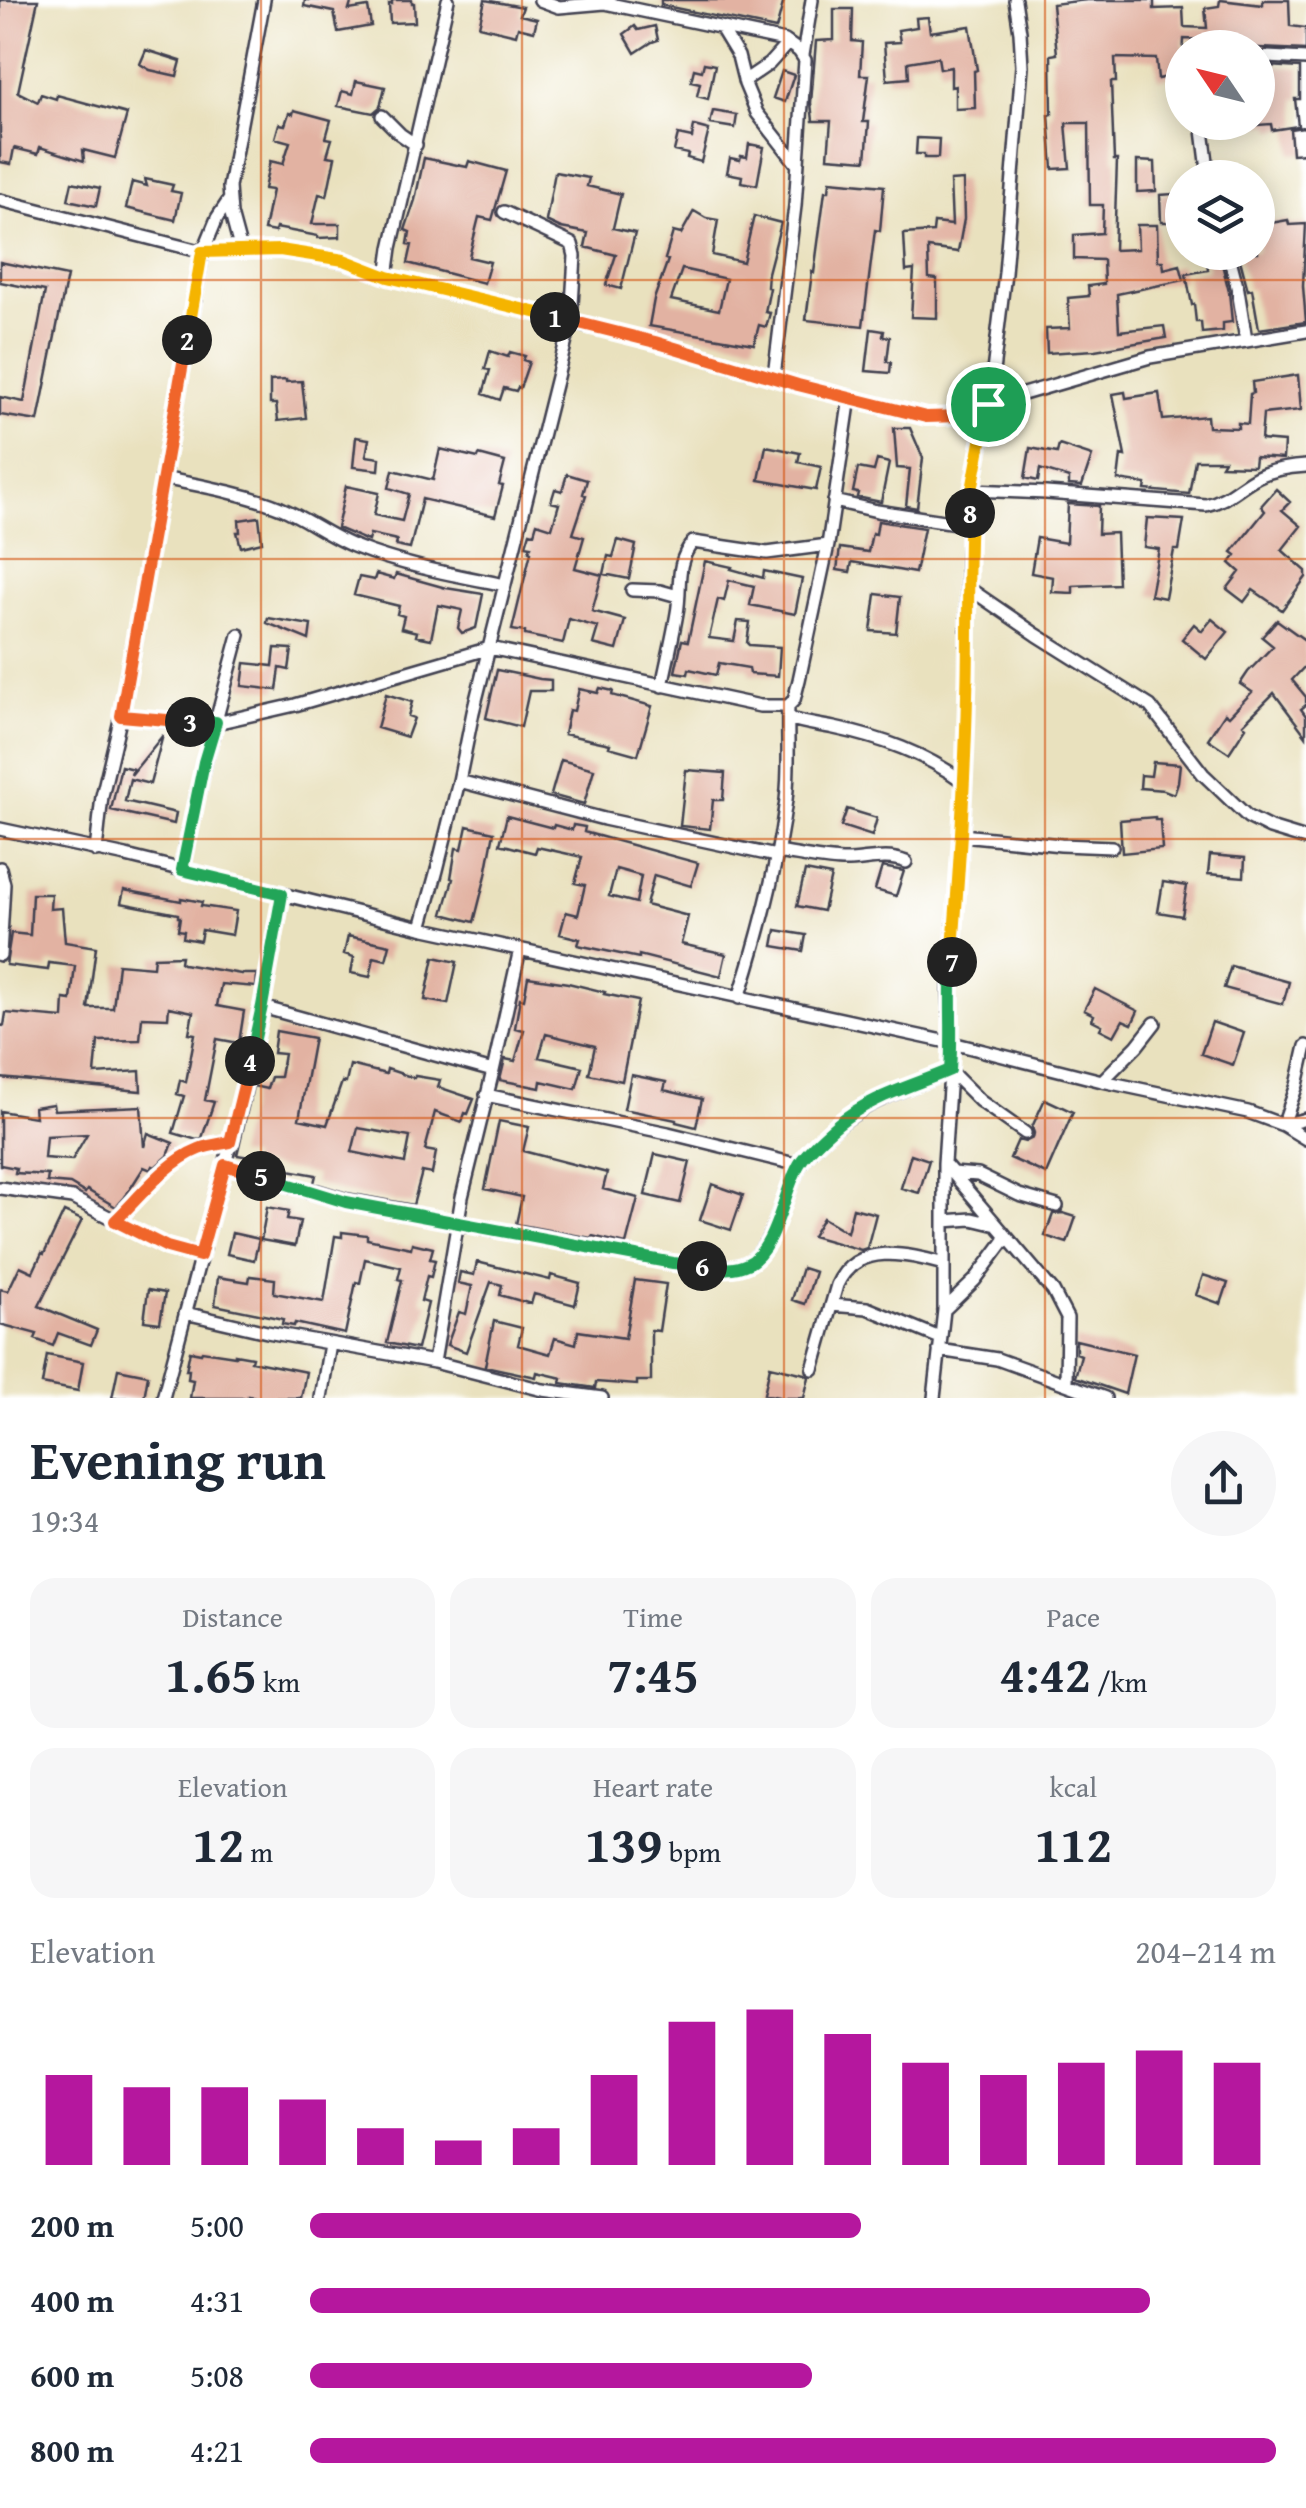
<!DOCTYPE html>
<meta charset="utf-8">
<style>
:root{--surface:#fff;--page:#f6f6f7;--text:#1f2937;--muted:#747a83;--accent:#b5179e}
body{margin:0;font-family:"Gentium Book Plus",serif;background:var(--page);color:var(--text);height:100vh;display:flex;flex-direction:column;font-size:38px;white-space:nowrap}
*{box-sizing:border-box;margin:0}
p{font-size:32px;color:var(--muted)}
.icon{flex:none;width:55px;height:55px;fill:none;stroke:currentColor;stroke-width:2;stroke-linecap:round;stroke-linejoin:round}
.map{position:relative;height:1398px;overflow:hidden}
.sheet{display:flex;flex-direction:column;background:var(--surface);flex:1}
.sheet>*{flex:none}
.needle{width:65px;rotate:305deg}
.tools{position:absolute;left:1165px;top:30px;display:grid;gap:20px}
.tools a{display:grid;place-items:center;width:110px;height:110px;border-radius:50%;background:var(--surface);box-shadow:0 5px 25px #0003;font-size:50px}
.pin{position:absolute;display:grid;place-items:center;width:85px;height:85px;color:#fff;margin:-42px;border:5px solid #fff;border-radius:50%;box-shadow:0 2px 10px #0007}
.km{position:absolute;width:50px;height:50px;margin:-25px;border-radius:50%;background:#222;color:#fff;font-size:28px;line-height:50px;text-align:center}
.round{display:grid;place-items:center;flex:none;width:105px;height:105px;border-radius:52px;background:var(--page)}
.head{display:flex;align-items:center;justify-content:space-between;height:170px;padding:0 30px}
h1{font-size:55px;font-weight:700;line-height:75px}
.metrics{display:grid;grid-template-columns:repeat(3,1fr);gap:15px;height:170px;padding:10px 30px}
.metrics div{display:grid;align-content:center;border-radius:25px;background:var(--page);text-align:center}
.metrics b{font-size:50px;font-weight:700}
.metrics small{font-size:28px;font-weight:400}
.metrics p{font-size:28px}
.chart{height:280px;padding:20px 30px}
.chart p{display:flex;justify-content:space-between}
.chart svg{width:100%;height:180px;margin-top:10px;stroke:var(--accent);stroke-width:6}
ul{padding:0 30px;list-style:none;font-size:32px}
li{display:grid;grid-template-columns:160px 120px 1fr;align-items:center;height:75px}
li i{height:25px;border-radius:12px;background:var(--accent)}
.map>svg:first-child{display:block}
</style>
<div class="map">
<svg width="1306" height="1398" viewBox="0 0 1306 1398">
<rect width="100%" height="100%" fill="#fff"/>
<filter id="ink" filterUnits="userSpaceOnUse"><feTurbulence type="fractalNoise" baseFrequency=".01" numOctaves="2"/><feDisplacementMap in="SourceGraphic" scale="20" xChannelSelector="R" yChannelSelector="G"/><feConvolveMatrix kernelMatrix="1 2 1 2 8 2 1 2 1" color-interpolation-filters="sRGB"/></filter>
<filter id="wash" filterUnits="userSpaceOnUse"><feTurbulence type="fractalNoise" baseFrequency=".0048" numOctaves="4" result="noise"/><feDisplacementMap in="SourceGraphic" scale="40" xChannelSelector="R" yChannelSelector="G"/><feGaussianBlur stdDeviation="2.25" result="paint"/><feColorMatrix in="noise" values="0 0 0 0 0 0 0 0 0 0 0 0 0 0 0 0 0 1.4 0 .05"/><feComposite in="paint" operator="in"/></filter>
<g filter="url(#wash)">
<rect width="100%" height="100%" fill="#e9e1be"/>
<g id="blocks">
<path fill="#e2b2a2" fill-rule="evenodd" d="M0 0H38L18 92 38 102 41 94 56 99 57 95 127 114 115 158 83 150 84 161 40 147 38 154 14 148 11 164 0 162Z
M305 0H352L349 10 368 7 371 26 338 32 334 12 304 6Z
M392 0H412V3H414L415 22 390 23 389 4H392Z
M485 0 523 7 520 15 537 19 534 31 518 27 516 35 479 26Z
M661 0H784L776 29 661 5Z
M1087 0H1154V9L1183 8 1184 27 1207 28 1205 8 1219 6 1220 0 1263 5V0H1289L1290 26 1306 28V50L1210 46 1209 40 1184 39 1182 74 1158 79 1156 59 1115 58 1116 82H1111L1114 160H1117L1114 250 1138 249 1137 225H1157L1158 261H1163L1164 269 1180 265 1184 280 1117 294 1119 331 1164 326 1166 338 1095 350 1047 353 1046 329 1070 328 1068 298 1089 296 1088 286 1104 284 1103 260 1074 259V235L1102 233 1103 205H1090L1089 123H1066L1070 168 1053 169 1049 115 1052 114 1051 55 1057 54 1052 4Z
M834 9H853L852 41 862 42 860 75H869L863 122H869L866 160 828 157 831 121H813L811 103 816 41 834 40Z
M928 17 930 32 970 26 977 70 974 71 975 108 955 109V86L951 87V67L940 69 938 57 908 62 909 78 887 80 884 43 900 42 898 30 917 27 916 18Z
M635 26 638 30 655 26 658 40 652 42 635 53 624 34Z
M146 50 181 61 177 76 150 70 140 64Z
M704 63 715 65 708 99 697 96 700 83 691 81 694 69 702 71Z
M1269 66 1300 68V99H1295L1298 126 1272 130 1271 124 1258 125V78H1268Z
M782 71 794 75 785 102 773 98Z
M356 81 385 87 380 107 373 113 338 106 342 91 353 94Z
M294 110 331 120 326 138 332 139 327 156 335 157 327 196 319 194 312 224H340V237L318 238V236L276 228 275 232 264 230 272 190 264 189 270 161 283 164 290 142 275 138 279 124 285 125 289 113 293 114Z
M713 111 737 115 735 128 710 124Z
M694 126 709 130 701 162 687 158 688 154 674 151 678 135 692 138Z
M1303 127 1306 129V153L1292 154 1290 129Z
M917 138 939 139 938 158H924V154H916Z
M749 144 764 147 757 185 741 182 742 176 727 173 730 158 740 160 741 156 747 157Z
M424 158 467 167 469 161 506 171 492 220 479 217 469 257 490 262 484 283 408 263 412 245 408 244 410 232 405 230 415 200Z
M1137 161 1155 162 1156 191 1137 192Z
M555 172 589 178 587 186 621 194 613 228 635 233 621 289 606 285 616 255 585 247 588 233 561 228 546 221Z
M145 179 173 185 171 191 181 193 175 220 126 208 132 182 147 186Z
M963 180 964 219 958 252 928 248 929 278 937 279V318L911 317 914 270 906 271 904 234 933 232 934 223 952 225 950 181Z
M830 181 884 186 880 231 875 230 863 326 806 320 812 272 814 273 825 191H829Z
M72 182 100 188 96 206 68 200Z
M1173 194 1174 222H1161L1160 195Z
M1269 204 1271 223 1288 220 1289 225 1306 224 1303 286 1306 322 1259 329 1252 289 1248 290 1238 252H1258V205Z
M694 211 706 218 718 220 712 255 743 262 754 216 781 223 768 273 767 287 770 288 765 312 770 313 766 327 759 325 754 344 649 326 654 299 668 260 665 259 673 232 681 234ZM682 269 726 279 719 310 671 300Z
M1206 252H1219L1229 292 1232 322 1223 323V331L1202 333 1201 322H1196L1194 304 1192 305 1186 274 1208 270Z
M0 262 67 276 38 421 0 415V397L24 402 45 291 0 282Z
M871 329 884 331 883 336 890 337 887 361 891 362 890 373 866 371Z
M490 351 508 357 510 352 525 356 523 360 529 362 520 388 518 387 516 391 504 388 500 400 483 394 490 370 485 369Z
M1298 375 1301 410 1263 414 1261 440 1284 442 1283 459 1255 457 1254 466 1221 465 1224 460H1195L1189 494 1145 490 1146 484 1118 480 1121 455 1125 456 1113 394 1125 392 1126 398 1159 393 1163 420 1207 416 1208 427 1238 428V423L1248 424 1250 394 1253 393 1252 382Z
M286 380V382L302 381 306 418 278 421 276 404H270V381Z
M894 428H910L923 458 917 508 906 506 910 469 897 468Z
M356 437 369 439 366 456 380 458 379 470 353 467Z
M1059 445 1092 456 1082 486 1069 485V478L1040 469 1038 481 1025 478 1030 448 1057 453Z
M766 446 800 453 798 462 821 467 816 490 759 480Z
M440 449 478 458 479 455 505 462 499 485 503 486 495 516 422 499 410 549 396 546 397 540 370 534 368 541 337 528 346 486 379 493 374 515 402 521 409 494 389 488 393 470 433 480Z
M877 460 889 463 881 502 857 497 858 493 853 492 858 468 874 471Z
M567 474 587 480 583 494 586 495 573 534 584 537 575 568 602 575 592 611 625 620 617 650 593 644 598 627 569 619 563 643 525 635V632L512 630 531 552 529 551 531 546 526 545 530 532 534 533 537 523 552 528 559 504 551 502 555 489 562 491Z
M1276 489 1290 502 1282 510 1301 526 1282 550 1306 571V577L1282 610 1253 590 1244 602 1227 589 1240 572 1230 563 1236 555 1232 552 1265 511 1261 506Z
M1068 504 1099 506 1098 534 1116 533 1118 584 1073 586V593L1052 592 1053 577 1031 573 1037 538 1066 543Z
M259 517 262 542 241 547 237 532H240L239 520Z
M1147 518 1184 520 1179 550H1174L1165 598 1150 595 1159 549 1144 547Z
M878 521 924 528 915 573 852 562 850 572 837 570 840 548 868 552 872 533 876 534Z
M618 540 636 545 629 579 604 574 608 556 613 557Z
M705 561 732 567 731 569 763 578 764 571 802 579 795 614 750 605 754 586 729 580 724 601 718 599 709 638 734 641 738 621 750 622 747 643 749 645 780 647 778 676 750 674 749 668 719 663 716 675 689 669 688 674 675 672 682 640 688 641Z
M376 574 394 579 396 574 446 588 483 594 476 628 462 633 458 628 462 610 438 605 431 639 416 636 417 632 401 628 404 616 397 614 399 606 354 595 359 577 374 580Z
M876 594 900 597 896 633 871 631Z
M268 618 311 625 309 640 267 623Z
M1212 619 1228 632 1206 659 1182 639 1194 624 1202 631Z
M1277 620 1306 641V665L1292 680 1306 697V705L1301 709 1306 716V736L1274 693 1243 724 1246 727 1229 753 1208 739 1225 713 1229 716 1252 692 1240 684 1248 672 1273 646 1262 637Z
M275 648 292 649 289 670 280 668 277 690 242 686 245 663 273 666Z
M497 670 540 679 551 680V691H529L521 727 486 718Z
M600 688 613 691 612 695 652 706 638 755 609 747 610 744 564 734 569 710 574 711 579 689 598 693Z
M386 694 412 702 408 716 414 718 407 737 377 728Z
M163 735 150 784 130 779 125 801 176 813 174 824 111 810 121 766 133 769 131 775Z
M561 760 594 769 584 804 551 795Z
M1153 762 1180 764 1178 782 1174 794 1164 790 1140 788 1141 775 1151 776Z
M686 770 725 773 723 800H713L710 829 680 826Z
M847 809 877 818 872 836 841 826Z
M507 816 553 828 554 825 572 830 573 825 585 827 584 832 698 863 691 886 654 875 646 905 688 916 681 944 726 954 721 976 639 955V958L578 945 580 939 560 934 566 912 578 915 585 885 575 883 582 857 537 847 535 853 500 844ZM616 869 641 876 636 903 609 896Z
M1155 817V820H1160L1162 849 1122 853 1120 820Z
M467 826 494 832 486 875 474 922 443 914 453 879 451 878 456 848 462 849Z
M1210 855 1245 858 1244 877 1208 874Z
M882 867 904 871 896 896 875 890Z
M805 871 831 876 823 911 797 906Z
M1163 882 1187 886 1182 916 1158 912Z
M124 890 181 901V898L202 902 201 906 236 911 232 935 202 930 200 941 183 938 184 931 178 930 180 917H178V914L121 903Z
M32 894H51L50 909 62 908 65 942 96 947 88 1008H113L118 964 153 967 154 957 181 956 180 962 183 964 241 974H257L256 987 221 984 217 1006 244 1011 239 1043 217 1039 205 1100 214 1102 202 1138 197 1140 173 1133 184 1096 177 1094 180 1080 186 1082 195 1034 189 1033 193 1012 169 1007 168 1018 142 1017 140 1040 98 1041 95 1074 140 1071 141 1091 0 1078V1025L4 1026 6 1013 63 1018 64 999 71 1000 75 966 49 963 48 970 6 965 11 933 30 935Z
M776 930 806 935 803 951 773 946Z
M348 936 390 945 386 960 374 957 370 977 351 973 354 957 344 954Z
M434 957 457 962 448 1004 425 1000Z
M1231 966 1289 982 1283 1004 1224 988Z
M528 977 568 983 605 992 604 994 638 1001 622 1081 589 1074 595 1046 546 1034 539 1057 582 1067 576 1089 541 1081 540 1088 500 1080 505 1059 515 1061 524 1030 515 1028 520 998 524 999Z
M1095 989 1138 1011 1132 1024 1123 1020 1114 1036 1100 1029 1102 1025 1092 1020 1094 1015 1084 1010Z
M1212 1022 1244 1033 1233 1065 1201 1054Z
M276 1031 314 1038 299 1119 327 1125 342 1082 346 1083 350 1065 386 1074 387 1069 414 1078 415 1076 440 1080 438 1087 474 1099 468 1114 465 1113 462 1122 435 1112 425 1150 436 1152 432 1174 422 1172 413 1205 347 1193 314 1183 316 1175 250 1163V1157L237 1155 253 1086 267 1089 271 1077H280L284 1054 273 1053ZM358 1128 410 1137 405 1163 352 1152Z
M631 1075 666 1082 664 1090 702 1099 696 1127 676 1122V1120L624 1109Z
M1045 1099 1073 1112 1046 1174 1010 1158 1018 1140 1025 1142 1033 1138 1034 1133 1032 1127Z
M53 1104 54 1110 141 1106 144 1147 148 1133 173 1143 168 1156 155 1167 153 1166 151 1170 144 1167 125 1197 116 1207 87 1190 85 1193 70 1184 47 1182 48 1175 15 1173 16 1168 0 1165V1111L35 1117 34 1107ZM87 1134 72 1160 44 1158 46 1136Z
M499 1121 529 1127 523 1151 607 1173 603 1189 638 1198 626 1244 592 1236 591 1238 516 1224 522 1197 485 1189Z
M655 1154 690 1162 680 1203 645 1195Z
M911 1154 929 1160 919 1193 901 1188Z
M712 1184 743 1195 731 1230 700 1220Z
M267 1207 289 1211 287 1219 300 1221 295 1246 261 1240Z
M853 1208 876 1214 867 1248 861 1250 812 1236 823 1218 847 1232Z
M64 1212 82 1220 39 1306 97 1330 91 1345 58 1333 53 1346 35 1339 37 1334 0 1324V1289L8 1291 20 1266 33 1272 42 1253 44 1254Z
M1063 1213 1076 1217 1067 1243 1045 1236 1053 1214Z
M342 1232 367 1235V1239L411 1248 412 1243 433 1248 430 1259 435 1260 431 1277 427 1276 421 1301 428 1303 417 1349 387 1343 402 1280 398 1279 401 1267 365 1259 360 1283 356 1282 345 1334 295 1323 294 1326 282 1324 283 1319 215 1305 218 1277 249 1282 250 1276 275 1279 274 1293 324 1302 335 1236 342 1237Z
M232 1233 259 1239 254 1260 227 1254Z
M477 1262 550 1280 551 1275 580 1283 575 1305 534 1294 531 1304 500 1295 502 1285 491 1282 466 1352 447 1345 459 1312 466 1314 472 1286 458 1283 460 1272 474 1275Z
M802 1268 815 1272 805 1304 792 1300Z
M1203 1275 1228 1283 1221 1304 1196 1295Z
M635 1280 666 1284 659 1331 651 1330V1381H637V1385L596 1382 595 1388 561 1383 562 1378 537 1372 536 1377 485 1366 494 1321 522 1328 518 1345 550 1354 555 1338 576 1344 578 1331 625 1338Z
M148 1290 165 1293 160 1323 144 1321Z
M1076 1340 1134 1354 1125 1394 1075 1377 1081 1355 1076 1353Z
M190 1351 201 1353 202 1351 235 1356V1354L252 1357 251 1361 306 1372 301 1398H261L248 1396V1398H190L193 1380 188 1379 189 1370H186Z
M47 1355 83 1362 78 1391 42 1384Z
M770 1366 805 1374 809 1377 804 1398H783L764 1394Z
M118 1369 148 1375 144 1398H112Z"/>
</g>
</g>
<g filter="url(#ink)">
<use href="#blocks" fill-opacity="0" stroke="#403f4f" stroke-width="2.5"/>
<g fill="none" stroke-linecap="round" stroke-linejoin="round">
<defs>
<path id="minor" d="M540 0 559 7 605 3
M605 0V3L785 41 799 51 805 60 795 206 774 376
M721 28 738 56 745 84 757 113 797 164
M803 55 812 0
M1258 61 1267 57 1306 59
M744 81 769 64 788 43
M382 116 400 134 416 145
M1202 122 1209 178
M0 200 203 252 280 250 344 261 387 277 655 342 798 385 926 417H960L989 404 1150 357 1306 331
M241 251 231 214 229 187 264 0
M1228 252 1238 290 1246 340
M387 277 391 248 448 0
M162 478C202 486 243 493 281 508 307 519 330 537 356 547 404 566 455 575 505 585
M972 490 1046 493 1206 505C1228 500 1238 487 1257 477 1273 469 1289 467 1306 466
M834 501 877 511 970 525
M967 587 1037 635 1150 706 1203 774 1248 817 1270 828 1306 839
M632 590 660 591 678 596
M662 686C667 661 673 637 677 613 682 587 674 564 693 542L767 553 828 545
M121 716 176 722 216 723 295 705 490 648 760 706H788L794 700 799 680 828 545 850 397
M788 718C803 723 818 725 834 728 882 738 924 753 964 782
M459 781 604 819 776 856
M0 829 126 856 421 928 952 1043 1102 1081 1248 1112 1283 1125 1306 1139
M962 835 1061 845 1112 847
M96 851 102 796 121 716 203 252 217 218 229 200
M777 852C798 855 820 860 842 861 864 862 884 853 906 862
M0 868 4 884 0 955
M181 870 205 762 239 635
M421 928 437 870 459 781 473 712 571 321 575 256 572 244 504 212
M739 998C760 933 777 867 786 800 790 768 787 737 788 706
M262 1007 493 1071
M1102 1081 1137 1046 1155 1023
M486 1095 668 1133 799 1165
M1283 1125 1297 1085 1306 1046
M1283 1125 1306 1119
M944 1163 1053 1291 1067 1318 1066 1382
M225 1165 345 1202 673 1263C755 1272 755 1275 786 1197 792 1183 796 1168 806 1156 848 1107 892 1094 950 1071L980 1101 1025 1133
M952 1173 978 1175 1019 1195 1057 1206
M0 1188 72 1198 167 1247 200 1256
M115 1221C140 1197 166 1162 199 1149 209 1145 220 1144 230 1142
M944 1221 972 1219 997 1225
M831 1305 867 1308 940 1338
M944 1310 975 1280 1007 1237
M185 1313 267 1332 434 1362 543 1390 602 1398
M939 1350 997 1359 1105 1398
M434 1362 462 1197 493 1071 520 949
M813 1369 837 1285C857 1241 907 1254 944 1264
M163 1398 225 1165 262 1007 282 895
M321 1398 330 1344
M934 1398 944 1310V1163L952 1043 949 990 962 835 967 692V561L972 490 989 404 1005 273 1022 66 1020 32 1015 0"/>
</defs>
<use href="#minor" stroke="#403f4f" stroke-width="16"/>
<use href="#minor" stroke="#fff" stroke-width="11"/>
</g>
</g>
<g fill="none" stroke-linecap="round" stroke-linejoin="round" filter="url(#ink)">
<defs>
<path id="split-1" d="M555 317 655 342 798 385 926 417 960 416 988 404"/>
<path id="split-2" d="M187 340 202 252 280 250 344 260 388 277 555 317"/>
<path id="split-3" d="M187 340 121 716 190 722"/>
<path id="split-4" d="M190 722H216L204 762 182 870 282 894 262 1006 250 1061"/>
<path id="split-5" d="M250 1061 230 1142C220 1144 209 1145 199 1149 166 1162 140 1197 115 1221L167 1247 200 1256 225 1165 261 1176"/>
<path id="split-6" d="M261 1176 346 1202 673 1263 702 1266"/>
<path id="split-7" d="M702 1266C717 1268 733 1271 747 1264 776 1252 784 1188 800 1163 809 1149 825 1135 838 1124 869 1097 913 1086 950 1070 953 1034 949 998 952 962"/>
<path id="split-8" d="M952 962C959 873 965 785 967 696 969 635 967 574 970 513"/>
<path id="split-9" d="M970 513 972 490 988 404"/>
</defs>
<use href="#split-1" stroke="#fff" stroke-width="20"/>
<use href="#split-2" stroke="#fff" stroke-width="20"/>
<use href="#split-3" stroke="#fff" stroke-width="20"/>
<use href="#split-4" stroke="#fff" stroke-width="20"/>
<use href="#split-5" stroke="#fff" stroke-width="20"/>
<use href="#split-6" stroke="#fff" stroke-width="20"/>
<use href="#split-7" stroke="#fff" stroke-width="20"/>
<use href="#split-8" stroke="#fff" stroke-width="20"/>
<use href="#split-9" stroke="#fff" stroke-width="20"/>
<use href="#split-1" stroke="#f0652b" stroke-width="12"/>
<use href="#split-2" stroke="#f5b400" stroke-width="12"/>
<use href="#split-3" stroke="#f0652b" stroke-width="12"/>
<use href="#split-4" stroke="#22a559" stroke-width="12"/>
<use href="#split-5" stroke="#f0652b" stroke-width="12"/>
<use href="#split-6" stroke="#22a559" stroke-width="12"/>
<use href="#split-7" stroke="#22a559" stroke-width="12"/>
<use href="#split-8" stroke="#f5b400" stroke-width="12"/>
<use href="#split-9" stroke="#f5b400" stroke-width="12"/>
</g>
<path fill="none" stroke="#d45411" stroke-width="2.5" stroke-opacity="0.55" d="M261 0V1398M522 0V1398M784 0V1398M1045 0V1398M0 280H1306M0 559H1306M0 839H1306M0 1118H1306"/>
</svg>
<div class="tools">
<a><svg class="needle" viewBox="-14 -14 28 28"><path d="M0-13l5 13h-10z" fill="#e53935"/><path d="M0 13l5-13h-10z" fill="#747a83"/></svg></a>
<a><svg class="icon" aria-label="layers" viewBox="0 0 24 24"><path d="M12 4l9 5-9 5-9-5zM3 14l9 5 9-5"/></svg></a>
</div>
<div class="pin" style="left:988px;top:404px;background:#1e9e55"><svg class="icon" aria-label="arrive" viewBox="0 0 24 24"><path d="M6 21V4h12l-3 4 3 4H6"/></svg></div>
<b class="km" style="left:555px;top:317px">1</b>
<b class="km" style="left:187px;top:340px">2</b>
<b class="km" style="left:190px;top:722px">3</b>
<b class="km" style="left:250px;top:1061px">4</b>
<b class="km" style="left:261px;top:1176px">5</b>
<b class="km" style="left:702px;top:1266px">6</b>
<b class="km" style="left:952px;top:962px">7</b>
<b class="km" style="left:970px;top:513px">8</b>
</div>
<section class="sheet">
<div class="head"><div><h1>Evening run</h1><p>19:34</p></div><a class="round"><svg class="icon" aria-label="share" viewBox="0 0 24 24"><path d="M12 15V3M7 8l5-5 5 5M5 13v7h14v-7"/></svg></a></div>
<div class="metrics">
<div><p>Distance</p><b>1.65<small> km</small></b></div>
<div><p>Time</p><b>7:45</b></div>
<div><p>Pace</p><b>4:42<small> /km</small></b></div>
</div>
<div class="metrics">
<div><p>Elevation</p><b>12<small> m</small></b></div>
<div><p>Heart rate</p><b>139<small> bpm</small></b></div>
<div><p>kcal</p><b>112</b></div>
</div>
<div class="chart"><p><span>Elevation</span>204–214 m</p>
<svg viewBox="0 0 160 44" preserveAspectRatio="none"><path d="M5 44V22M15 44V25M25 44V25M35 44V28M45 44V35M55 44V38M65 44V35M75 44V22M85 44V9M95 44V6M105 44V12M115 44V19M125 44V22M135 44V19M145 44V16M155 44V19"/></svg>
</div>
<ul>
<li><b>200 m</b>5:00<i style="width:57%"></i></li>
<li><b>400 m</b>4:31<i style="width:87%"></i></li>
<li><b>600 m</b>5:08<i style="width:52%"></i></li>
<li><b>800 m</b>4:21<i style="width:100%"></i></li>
</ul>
</section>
